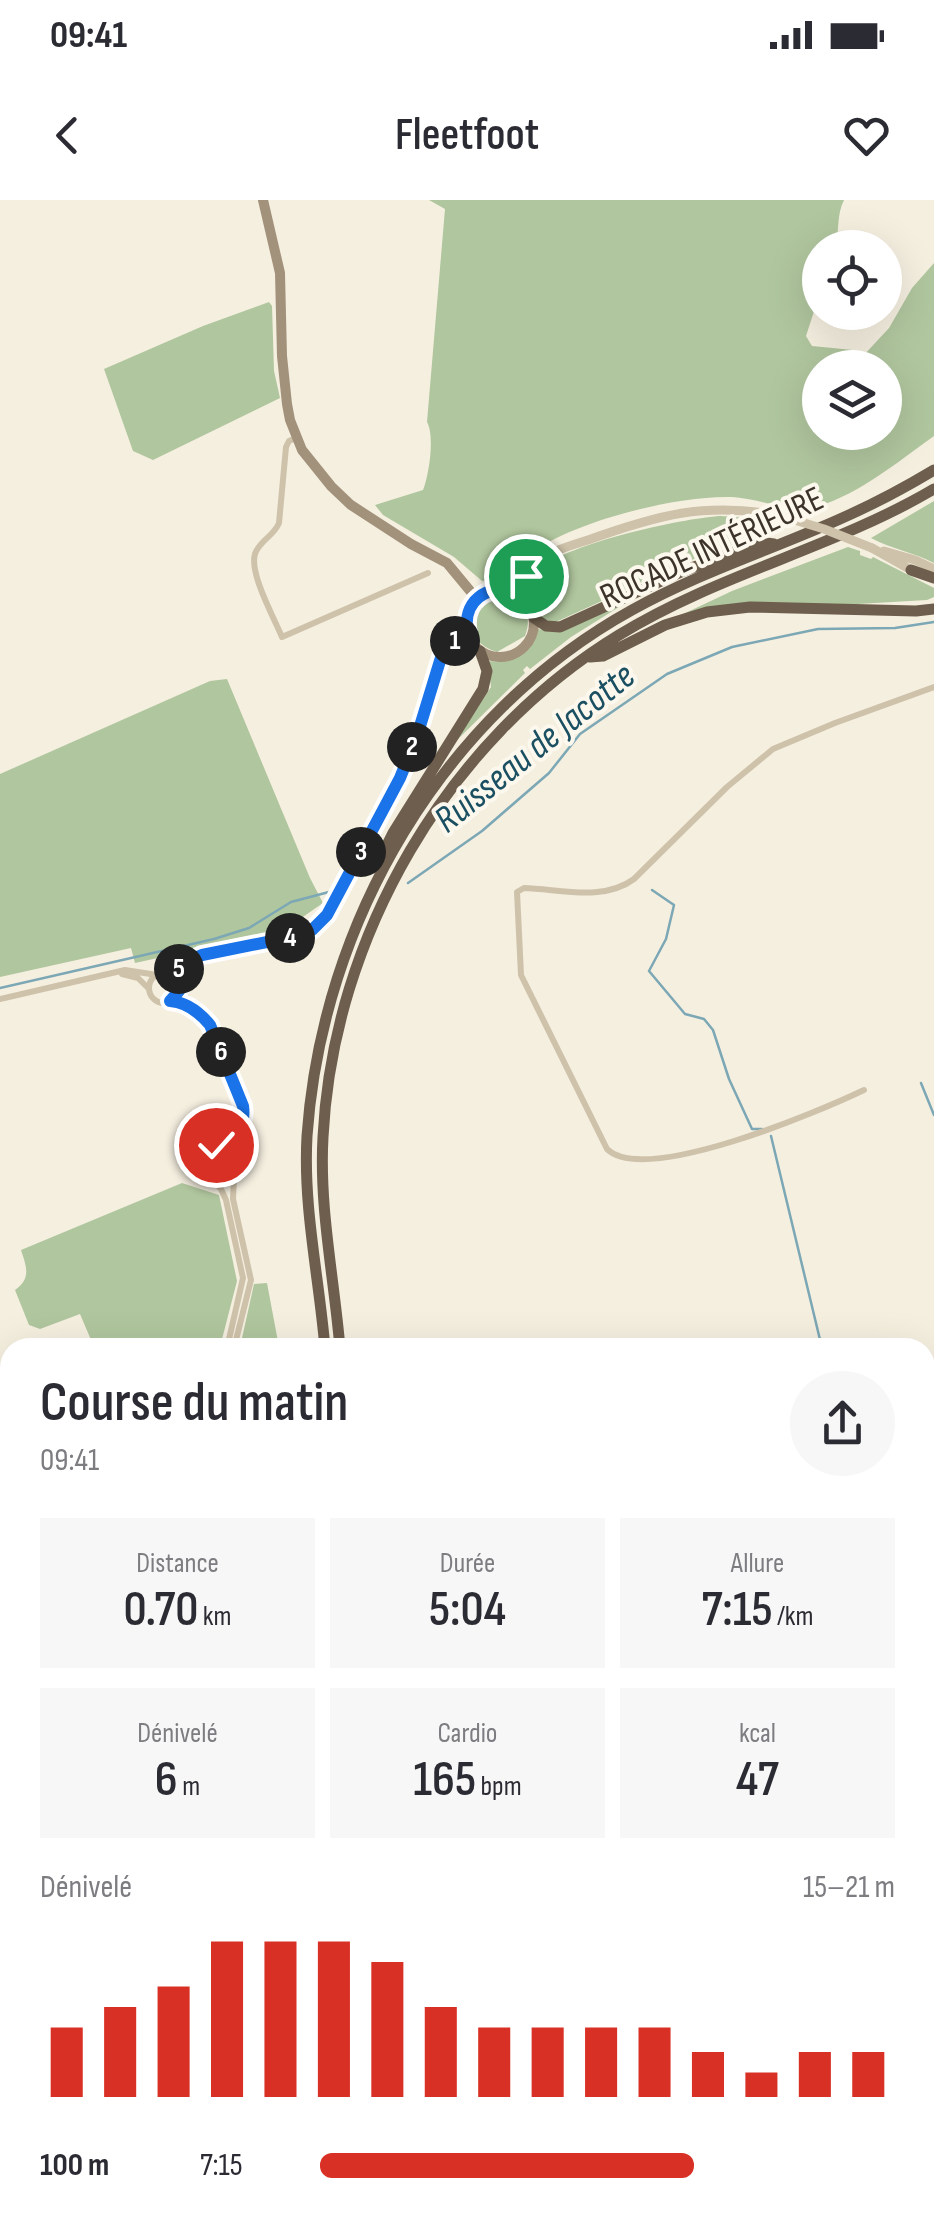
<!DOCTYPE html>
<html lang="fr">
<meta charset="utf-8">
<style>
:root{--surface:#fff;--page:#f7f7f7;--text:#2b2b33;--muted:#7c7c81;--accent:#d93025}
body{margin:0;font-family:"Sofia Sans Condensed",sans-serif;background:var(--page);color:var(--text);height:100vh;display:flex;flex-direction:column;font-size:38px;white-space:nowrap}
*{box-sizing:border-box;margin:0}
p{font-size:32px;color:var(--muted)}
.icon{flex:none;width:55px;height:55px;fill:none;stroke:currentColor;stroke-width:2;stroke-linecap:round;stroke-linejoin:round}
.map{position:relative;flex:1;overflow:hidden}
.sheet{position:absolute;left:0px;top:1138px;width:935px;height:888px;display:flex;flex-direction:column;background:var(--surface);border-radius:30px 30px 0 0;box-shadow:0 10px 40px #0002}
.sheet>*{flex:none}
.tools{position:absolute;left:802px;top:30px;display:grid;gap:20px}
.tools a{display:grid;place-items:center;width:100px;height:100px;border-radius:50%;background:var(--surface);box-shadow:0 10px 40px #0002;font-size:50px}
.pin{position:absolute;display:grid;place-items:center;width:85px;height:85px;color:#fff;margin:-42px;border:5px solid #fff;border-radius:50%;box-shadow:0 2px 10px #0007}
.km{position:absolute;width:50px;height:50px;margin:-25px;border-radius:50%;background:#222;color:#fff;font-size:28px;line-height:50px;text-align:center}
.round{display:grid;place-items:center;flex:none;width:105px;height:105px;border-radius:52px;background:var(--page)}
.headline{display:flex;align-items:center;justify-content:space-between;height:170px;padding:0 40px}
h1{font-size:55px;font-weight:600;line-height:75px}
.metrics{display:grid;grid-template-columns:repeat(3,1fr);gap:15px;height:170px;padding:10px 40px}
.metrics div{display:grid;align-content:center;border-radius:0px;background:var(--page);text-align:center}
.metrics b{font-size:50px;font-weight:600}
.metrics small{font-size:28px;font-weight:400}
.metrics p{font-size:28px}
.chart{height:280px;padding:20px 40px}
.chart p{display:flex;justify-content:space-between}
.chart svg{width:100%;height:180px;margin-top:10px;stroke:var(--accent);stroke-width:6}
ul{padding:0 40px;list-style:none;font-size:32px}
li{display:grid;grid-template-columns:160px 120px 1fr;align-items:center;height:75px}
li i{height:25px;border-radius:12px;background:var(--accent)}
.status{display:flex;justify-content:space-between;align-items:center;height:70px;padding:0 50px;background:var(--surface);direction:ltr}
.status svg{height:28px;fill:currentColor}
header{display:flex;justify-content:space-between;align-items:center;height:130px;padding:0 40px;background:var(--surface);font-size:45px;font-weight:600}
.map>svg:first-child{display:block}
</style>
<div class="status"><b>09:41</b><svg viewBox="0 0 49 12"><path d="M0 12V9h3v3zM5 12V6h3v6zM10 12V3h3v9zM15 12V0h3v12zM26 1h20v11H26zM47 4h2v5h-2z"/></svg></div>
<header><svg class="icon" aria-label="back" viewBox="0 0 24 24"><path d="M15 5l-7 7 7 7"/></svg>Fleetfoot<svg class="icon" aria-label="heart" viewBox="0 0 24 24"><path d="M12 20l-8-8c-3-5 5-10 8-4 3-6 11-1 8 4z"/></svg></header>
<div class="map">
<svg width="934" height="2024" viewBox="0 0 934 2024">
<rect width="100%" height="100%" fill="#f5efe0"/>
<path fill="#b0c69e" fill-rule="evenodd" d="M429 0H844C836 16 840 31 835 47L820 48V93L806 136 812 146 853 150 863 156 889 128 912 88 934 63V236C900 260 850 302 808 308 788 311 755 298 732 297 679 295 579 320 534 351 524 358 516 369 508 378L482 381 454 357 383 315 375 305 423 290C429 275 435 236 427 222L445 9ZM820 168H885V232H820Z
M269 102 272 106 274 171 280 198 153 260 133 251 104 169 203 126Z
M934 301V363C913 352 891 349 871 338Z
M720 316 751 318 786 326 707 354 699 353 696 358 558 421 553 423 538 417C534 402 525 388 536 373 557 345 684 318 720 316Z
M848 347 860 351V355L871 359 873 357 934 388V397L927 400 841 405 750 402 679 416 732 391Z
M496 394C521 395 534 413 525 436L497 452C463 442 462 405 496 394Z
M627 402 571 437 530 469 527 466 523 470 525 473 454 543 491 487 488 461C513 463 532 454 538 429L558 432Z
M227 479 310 678 323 703 284 730 135 763 131 748 0 777V574L210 481Z
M182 983 219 995 237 1081 220 1147H94L80 1114 40 1129 29 1125 15 1090C32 1078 26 1066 21 1050Z
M267 1083 279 1147H240L254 1084Z"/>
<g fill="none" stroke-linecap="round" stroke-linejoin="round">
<path stroke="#7ca7b5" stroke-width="2.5" d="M408 683 482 631 549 573 580 534 667 474 732 447 818 429 895 428 934 422
M652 690 674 705 666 739 649 771 685 814 704 819 713 830 729 879 752 929H762
M0 788 214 739 249 728 291 702 329 692
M921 883 934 915
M771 936 822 1148
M925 1233 934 1229
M925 1357 934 1355
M925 1489 934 1486
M925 1620 934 1643
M0 1718 10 1715
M504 2015 506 2024"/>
<path stroke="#cfc2aa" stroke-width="6" d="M296 238 289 241 286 247 279 323C274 336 259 341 255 354 249 373 274 418 282 437L428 373
M149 788a15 15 0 1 1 30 0a15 15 0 1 1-30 0Z
M122 774 138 778 149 789
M172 775 187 762 202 755 302 735 312 730 327 715 400 578 417 537 443 451 468 434
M179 786C186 802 204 809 215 823L248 905C252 924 237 937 237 956
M0 799 125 770 157 775
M170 801C216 807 227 869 243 906 246 926 235 938 216 945
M864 890C820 911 645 986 607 949L521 775 517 692 524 688C560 689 603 702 634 679L727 587 773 549 835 523 934 487
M199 964a20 20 0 1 1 40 0a20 20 0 1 1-40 0Z
M234 978 233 999 251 1080 234 1148
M216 984 221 989 226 1000 243 1078 227 1148"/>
<path stroke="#cfc2aa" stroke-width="9" d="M872 348 913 371
M884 351 915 360 934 369
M517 393C521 384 526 374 533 366 546 352 570 346 588 340 658 315 704 302 778 315
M0 1980 10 2002
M925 1984 934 1982
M16 2015 20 2024
M492 2015 495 2024
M712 2024 768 2015"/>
<path stroke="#a3927b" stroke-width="10" d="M263 0 280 73 282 156 287 204 290 220 302 250 331 286 351 305 411 344 447 363 476 398
M466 423a34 34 0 1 1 68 0a34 34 0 1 1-68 0Z
M0 1430 10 1431"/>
<path stroke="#7f6e5a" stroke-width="11" d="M10 1442C3 1456 4 1468 10 1482
M469 2015 474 2024"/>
<path stroke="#6e5e4d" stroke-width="11" d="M911 370 934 378
M534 418 546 426 560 427 681 372 760 342 774 344
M590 457 603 456 665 425 707 412 750 407 916 411 934 409
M384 651 393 633 483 489 487 471 480 451
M325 1148C319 1077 303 1008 307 936 322 722 442 515 632 410 698 373 771 350 840 319 872 305 904 288 934 270
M340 1148C334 1077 319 1008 323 937 333 737 447 540 619 435 718 374 834 348 934 289
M0 1491 10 1500
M0 1909 10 1897
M0 1930 10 1920
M455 2015 462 2024"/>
<path stroke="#cfc2aa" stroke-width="9" d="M778 315 824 329 872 348"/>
</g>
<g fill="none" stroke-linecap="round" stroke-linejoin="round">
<defs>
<path id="route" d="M216 945C235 938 246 926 243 906L210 825C200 813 186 802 170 801L179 791 178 783 172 776 186 762 202 755 302 735 312 730 327 715 400 578 417 536 443 451 448 446 468 434C461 402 487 382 517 393L526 376"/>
</defs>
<use href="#route" stroke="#fff" stroke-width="20"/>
<use href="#route" stroke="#1a73e8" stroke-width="12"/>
</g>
<g text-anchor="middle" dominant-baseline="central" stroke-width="8" stroke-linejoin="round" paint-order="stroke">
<g font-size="35" fill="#3c332a" stroke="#fcf8ed">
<text transform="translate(712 348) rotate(-25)">ROCADE INTÉRIEURE</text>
</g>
<g font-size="38" font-style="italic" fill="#1b4f62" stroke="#fcf8ed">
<text transform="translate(535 548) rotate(-39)">Ruisseau de Jacotte</text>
</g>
</g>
</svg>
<div class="tools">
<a><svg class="icon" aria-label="locate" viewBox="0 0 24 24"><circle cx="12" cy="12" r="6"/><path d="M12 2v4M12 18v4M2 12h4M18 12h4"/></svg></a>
<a><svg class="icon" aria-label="layers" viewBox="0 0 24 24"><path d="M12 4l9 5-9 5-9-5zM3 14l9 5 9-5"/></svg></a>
</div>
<div class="pin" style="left:526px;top:376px;background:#1e9e55"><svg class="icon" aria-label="arrive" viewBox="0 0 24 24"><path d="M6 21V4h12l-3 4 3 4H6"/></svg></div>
<div class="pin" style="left:216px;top:945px;background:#d93025"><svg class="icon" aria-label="check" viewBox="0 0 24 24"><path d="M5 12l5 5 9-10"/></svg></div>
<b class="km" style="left:455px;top:441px">1</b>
<b class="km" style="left:412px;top:547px">2</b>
<b class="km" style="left:361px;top:652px">3</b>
<b class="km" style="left:290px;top:738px">4</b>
<b class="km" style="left:179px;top:769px">5</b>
<b class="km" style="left:221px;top:852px">6</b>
<section class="sheet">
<div class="headline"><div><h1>Course du matin</h1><p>09:41</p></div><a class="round"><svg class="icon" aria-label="share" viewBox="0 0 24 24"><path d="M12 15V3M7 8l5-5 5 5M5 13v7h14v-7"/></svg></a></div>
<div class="metrics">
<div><p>Distance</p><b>0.70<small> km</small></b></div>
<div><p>Durée</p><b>5:04</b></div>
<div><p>Allure</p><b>7:15<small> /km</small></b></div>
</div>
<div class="metrics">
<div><p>Dénivelé</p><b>6<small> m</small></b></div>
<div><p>Cardio</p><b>165<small> bpm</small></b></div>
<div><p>kcal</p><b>47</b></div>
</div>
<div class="chart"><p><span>Dénivelé</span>15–21 m</p>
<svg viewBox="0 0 160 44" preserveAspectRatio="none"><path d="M5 44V27M15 44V22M25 44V17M35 44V6M45 44V6M55 44V6M65 44V11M75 44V22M85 44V27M95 44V27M105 44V27M115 44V27M125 44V33M135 44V38M145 44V33M155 44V33"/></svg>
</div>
<ul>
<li><b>100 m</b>7:15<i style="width:65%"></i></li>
</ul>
</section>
</div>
